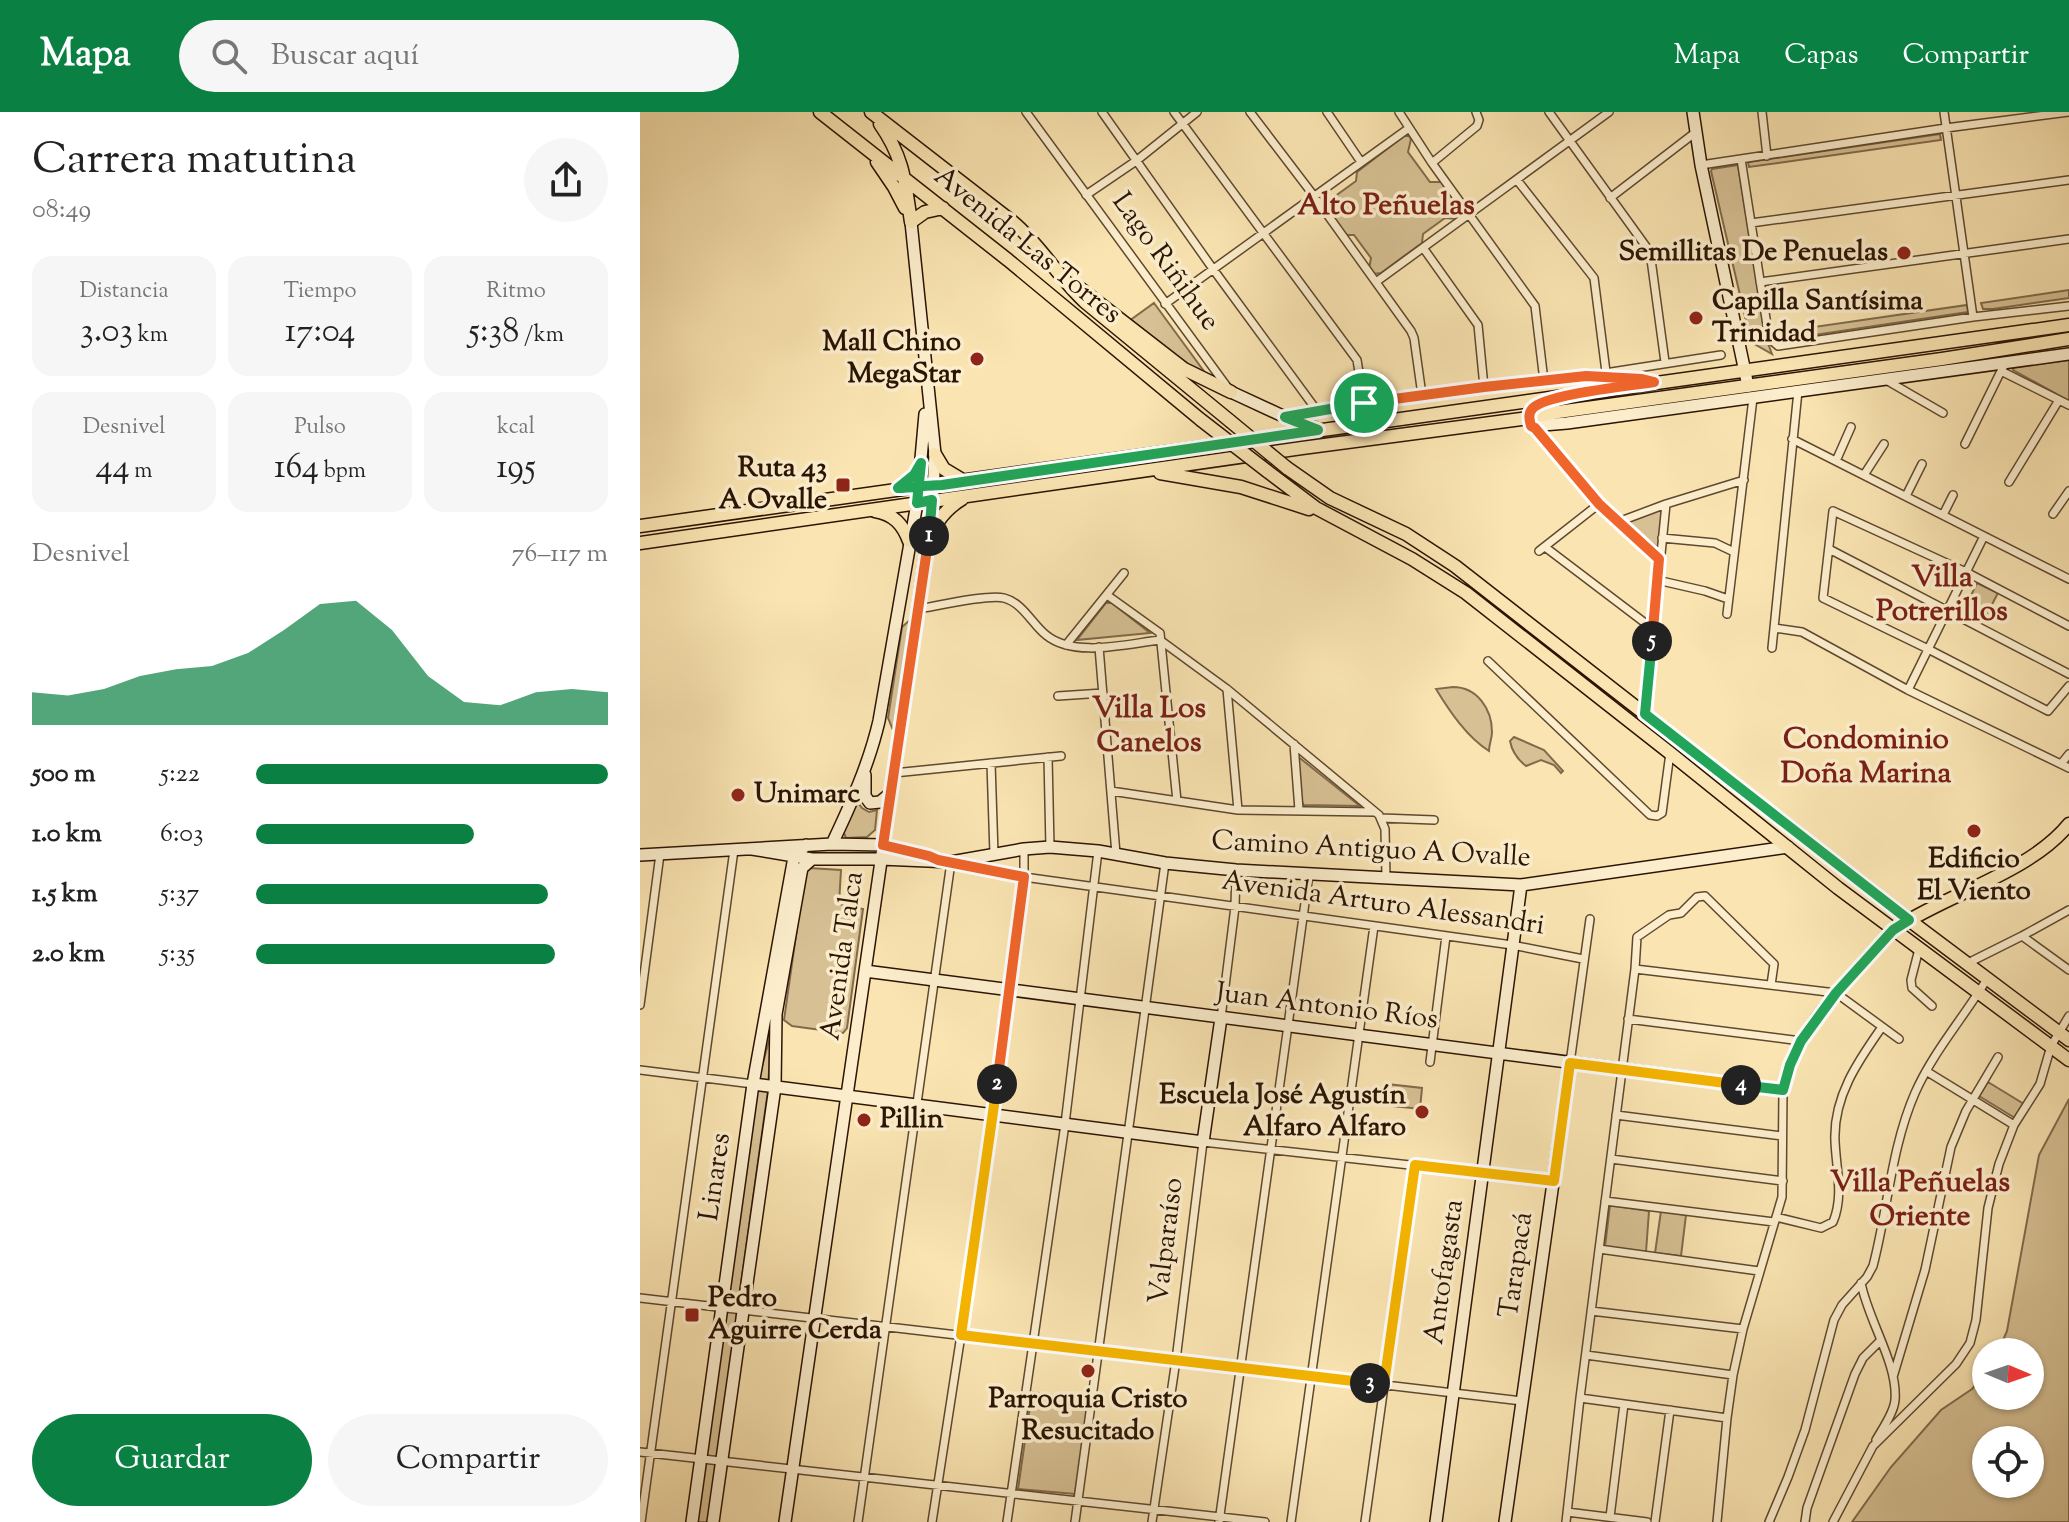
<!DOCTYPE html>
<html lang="es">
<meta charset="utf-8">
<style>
:root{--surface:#fff;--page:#f6f6f6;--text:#222;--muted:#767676;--accent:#0b8043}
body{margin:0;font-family:"Sorts Mill Goudy",serif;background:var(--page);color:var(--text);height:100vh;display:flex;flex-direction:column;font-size:30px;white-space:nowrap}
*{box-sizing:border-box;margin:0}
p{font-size:26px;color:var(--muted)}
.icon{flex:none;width:44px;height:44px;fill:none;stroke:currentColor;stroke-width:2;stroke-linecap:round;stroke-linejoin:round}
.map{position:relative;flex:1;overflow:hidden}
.sheet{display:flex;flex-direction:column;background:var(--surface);width:640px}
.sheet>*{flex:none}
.needle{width:52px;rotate:92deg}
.tools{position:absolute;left:1332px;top:1226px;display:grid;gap:16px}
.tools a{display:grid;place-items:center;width:72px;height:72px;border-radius:50%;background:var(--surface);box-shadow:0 2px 6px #0004;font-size:40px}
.pin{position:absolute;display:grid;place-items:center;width:68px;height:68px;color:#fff;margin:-34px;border:4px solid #fff;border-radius:50%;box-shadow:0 2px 8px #0007}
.km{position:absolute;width:40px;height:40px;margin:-20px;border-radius:50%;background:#222;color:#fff;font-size:22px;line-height:40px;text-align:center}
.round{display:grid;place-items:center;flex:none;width:84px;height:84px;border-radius:42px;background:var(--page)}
.overview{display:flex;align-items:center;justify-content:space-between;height:136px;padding:0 32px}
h1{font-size:44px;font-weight:600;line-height:60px}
.metrics{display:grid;grid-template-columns:repeat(3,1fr);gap:12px;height:136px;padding:8px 32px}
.metrics div{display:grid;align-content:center;border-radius:20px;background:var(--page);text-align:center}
.metrics b{font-size:34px;font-weight:600}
.metrics small{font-size:22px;font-weight:400}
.metrics p{font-size:22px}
.chart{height:224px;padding:16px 32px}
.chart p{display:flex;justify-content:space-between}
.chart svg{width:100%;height:144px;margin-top:8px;fill:var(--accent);opacity:.7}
.button{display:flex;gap:16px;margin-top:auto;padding:16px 32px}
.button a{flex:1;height:92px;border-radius:48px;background:var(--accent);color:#fff;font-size:32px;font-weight:600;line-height:92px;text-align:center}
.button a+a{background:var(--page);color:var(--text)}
ul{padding:0 32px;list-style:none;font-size:26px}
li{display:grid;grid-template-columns:128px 96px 1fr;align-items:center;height:60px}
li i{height:20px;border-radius:10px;background:var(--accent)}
header{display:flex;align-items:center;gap:48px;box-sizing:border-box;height:112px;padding:0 40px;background:var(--accent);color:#fff}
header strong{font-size:38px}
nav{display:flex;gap:44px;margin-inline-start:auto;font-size:28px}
.search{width:560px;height:72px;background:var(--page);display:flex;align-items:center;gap:20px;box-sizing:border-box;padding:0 28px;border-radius:44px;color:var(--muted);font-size:30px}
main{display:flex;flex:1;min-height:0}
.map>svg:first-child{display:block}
</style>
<header>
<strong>Mapa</strong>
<div class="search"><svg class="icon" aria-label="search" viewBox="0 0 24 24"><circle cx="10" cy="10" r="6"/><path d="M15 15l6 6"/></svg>Buscar aquí</div>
<nav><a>Mapa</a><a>Capas</a><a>Compartir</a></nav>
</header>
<main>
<section class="sheet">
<div class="overview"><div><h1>Carrera matutina</h1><p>08:49</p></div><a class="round"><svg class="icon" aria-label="share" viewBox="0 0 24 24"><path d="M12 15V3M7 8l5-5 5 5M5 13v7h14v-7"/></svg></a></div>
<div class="metrics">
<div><p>Distancia</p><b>3.03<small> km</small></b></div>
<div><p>Tiempo</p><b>17:04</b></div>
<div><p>Ritmo</p><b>5:38<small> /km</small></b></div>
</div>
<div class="metrics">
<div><p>Desnivel</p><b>44<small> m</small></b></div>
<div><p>Pulso</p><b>164<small> bpm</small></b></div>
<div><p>kcal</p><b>195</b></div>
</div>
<div class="chart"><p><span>Desnivel</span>76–117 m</p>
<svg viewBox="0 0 160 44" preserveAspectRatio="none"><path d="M0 44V34L10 35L20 33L30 29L40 27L50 26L60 22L70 15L80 7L90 6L100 15L110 29L120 37L130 38L140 34L150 33L160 34V44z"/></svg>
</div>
<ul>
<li><b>500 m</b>5:22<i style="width:100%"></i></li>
<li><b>1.0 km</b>6:03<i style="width:62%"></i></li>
<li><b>1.5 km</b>5:37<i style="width:83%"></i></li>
<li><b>2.0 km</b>5:35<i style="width:85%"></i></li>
</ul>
<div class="button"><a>Guardar</a><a>Compartir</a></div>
</section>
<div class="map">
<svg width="1429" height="1410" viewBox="0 0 1429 1410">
<rect width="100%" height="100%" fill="#fae5b2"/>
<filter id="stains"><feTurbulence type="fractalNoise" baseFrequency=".0025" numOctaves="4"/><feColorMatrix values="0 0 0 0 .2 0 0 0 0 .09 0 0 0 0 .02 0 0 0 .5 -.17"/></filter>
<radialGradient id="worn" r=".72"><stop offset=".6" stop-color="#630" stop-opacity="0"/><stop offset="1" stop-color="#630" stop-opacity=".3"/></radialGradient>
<path fill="#d7c194" stroke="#816a4c" stroke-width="2" fill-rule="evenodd" d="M1300 22 1301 28 1109 55 1108 50Z
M764 24H769L771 27 768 40 790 70H802L820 96 821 101 816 107 805 106 783 122 782 131 741 161 733 162 729 157 731 146 714 123H705L683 93 716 69 717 60Z
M1098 53 1126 226 1132 242 1111 230 1071 59 1072 57Z
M1429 178V186L1353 197H1343L1341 191Z
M514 191 566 262 539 249 489 209Z
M1327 193 1328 200 1141 228 1139 220Z
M1429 248V289L1373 258 1374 255Z
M1018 397 1022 400 1018 436 987 410Z
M1337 471 1358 481 1344 508 1324 498Z
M466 491H472L510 521 437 528Z
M271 507 255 623 248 606 262 515Z
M813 575C837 575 852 597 852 620 852 627 849 632 849 639 827 625 810 600 796 577Z
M874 625 904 638 923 659 921 661 914 653 901 648 886 654C877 647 872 640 870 629Z
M656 643 720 694 664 693 660 688Z
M216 688 222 696 229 700 237 698 235 718 227 725 206 726 203 719Z
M169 756 201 758 199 792 223 797 207 916 203 921 152 914 144 908 165 760Z
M131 921 128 978 68 1410H57L116 977Z
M1348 970 1384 992 1375 1006 1339 984Z
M747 972 782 976 780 997 744 993Z
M1429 987V1410H1212L1251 1355 1301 1298 1332 1277 1346 1261V1284H1390V1240H1358L1367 1219 1399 1043ZM1346 1328H1390V1372H1346Z
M970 1093 1009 1099 1006 1140 965 1135Z
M1021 1099 1046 1103 1041 1144 1015 1141Z
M392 1280 449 1288 435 1382 378 1377Z"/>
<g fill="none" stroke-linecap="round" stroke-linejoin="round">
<defs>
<path id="street" d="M386 0 588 276
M462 0 573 157 678 300
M534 0 717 248 724 291
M610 0 674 84 771 219 774 226 782 283
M687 0 721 50
M759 0 792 51 895 194 904 269
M909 0 1010 140 1025 250
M1122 0 1127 44
M1304 0 1333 205
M1101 47 1129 226 1138 234 1333 205 1429 194
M792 51 837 14 839 8 836 0
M1061 53 1306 16 1429 0
M877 68 954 166 966 260
M446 83 496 49 557 0
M970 86 1056 20
M1111 111 1429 68
M784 137 838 213 844 275
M736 170 969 0
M1120 170 1429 127
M525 192 769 16
M1366 250 1361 259 1429 293
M965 261 1081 243
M1246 268 1303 301
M652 304 724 291 948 263
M891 314 895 316 959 392 1019 447
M1152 327 1429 467
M1325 332 1361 259
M1196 349 1211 315
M1224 363 1244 332
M1369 370 1419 288
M1266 384 1282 352
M1413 402 1429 379
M1303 403 1313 383
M978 410 1026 392 1104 368
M1022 426 1075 431 1094 440
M905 435 1013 517
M1189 437 1429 562
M899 439 959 392
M1017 468 1065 479 1088 487
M467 483 520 521 537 689
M278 497C297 494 348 482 364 486 383 491 392 512 406 523 434 546 486 532 520 528L587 577 739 703 745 717 746 766
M1087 502 1113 286
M1429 514 1326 460 1193 399 1183 486 1288 537 1408 599 1429 574
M1134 516 1162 520 1268 578 1429 656
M426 533 484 461
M459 535 476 742
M1132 536 1158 279
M848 549 1010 703 1017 704 1022 701 1030 641
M587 577 598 698
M1268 578 1344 424
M418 584 463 581
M1005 602 1026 392
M654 632 659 698
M408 645 410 735
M351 651 354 742
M1421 652 1429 642
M254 661 421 644
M471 679 598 698 735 700
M741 706 794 708
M1382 824 1429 858
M1279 837 1271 868 1272 876 1292 894
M1326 852 1382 824 1429 798
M995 857 1196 881 1259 927
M0 893 20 742
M581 906 595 795 596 758
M988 907 1161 929
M790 950 806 824
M930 951 950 807
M0 958 113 972
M1286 959 1374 1013
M976 1003 1142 1024
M971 1047 1143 1069
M965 1089 1134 1110
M1136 1105 1181 1116 1193 1110C1204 1084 1196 1056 1195 1029 1193 985 1218 949 1242 915
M959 1137 1119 1159
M1221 1171C1228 1208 1258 1252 1255 1288 1254 1301 1242 1317 1236 1328
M0 1186 882 1289
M951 1199 1103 1217
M946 1243 1093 1263
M1253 1265 1285 1158 1311 1035 1326 999 1358 945
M940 1286 1087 1306
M0 1340 625 1410
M927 1400 1007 1410
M970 1405 984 1292
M1 1410 94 738
M218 1410 311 750 384 765 872 833 943 847
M292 1410 321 1223 370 878 384 765V737
M367 1410 425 1012 458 739
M435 1410 525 751
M512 1410 536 1248 563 1030 914 1069
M579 1410 669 762
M651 1410 734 814
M725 1410 775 1053
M926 1410 940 1286 995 857 997 825 1029 803 1041 801 1057 785 1065 784 1134 852 1131 873
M1015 1410 1030 1298
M1077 1410 1087 1306 1093 1263 1103 1217 1142 1085 1143 978
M1129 1410 1148 1365 1165 1318 1194 1208 1202 1193 1227 1165 1233 1154C1248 1097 1251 1036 1275 981 1293 940 1324 905 1347 867
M1165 1410 1167 1396 1215 1262 1223 1246 1240 1229
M1193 1410 1233 1334 1316 1252 1330 1231 1336 1208 1348 1096 1359 1052 1374 1013 1400 972 1411 934 1429 904"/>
<path id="secondary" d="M1053 0 1061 53 1108 274
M591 280 645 305
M891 314 927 311 1429 242
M225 663V684L230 691 240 690 251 681
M192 732C211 692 229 652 239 609L277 391 285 302
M112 737 172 747H241L311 750 384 737 410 735 458 739 525 751 596 758 881 773 1148 735
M0 743 192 732 243 733 286 743
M225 859 1143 978C1145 970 1147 961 1150 953 1168 906 1219 855 1253 818
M113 972 563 1030 581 906
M52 1410 113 972 154 745 166 733
M73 1410 135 975 136 902 161 761 162 756 172 747
M145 1410 292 398 295 342 271 110
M796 1410 881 773
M865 1410 930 951"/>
<path id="primary" d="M180 0 368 148 561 308
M231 0 374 111C401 134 419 166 445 190L590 309
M240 12C264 46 265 70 271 110
M237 50 254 75 265 96
M271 110 285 100 303 96
M437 174 544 257 591 280
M946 264 999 267
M645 305 675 316
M295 342 304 357 324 369
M647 356 690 386 766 422 815 454 1269 808 1429 928
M627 359 676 396 772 447 826 481 1030 641 1198 776 1429 948
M520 361 601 375 669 397
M259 375 274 363 281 351
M235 399C254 402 263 413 269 429
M0 414 1429 213
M0 431 662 336 889 306 918 300 1302 247 1429 227
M288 435C292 414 304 398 322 387
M1263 812C1314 780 1391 759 1429 712"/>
</defs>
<use href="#street" stroke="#5f482f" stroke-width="10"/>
<use href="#secondary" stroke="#2b1403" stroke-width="14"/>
<use href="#primary" stroke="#2b1403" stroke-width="15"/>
<use href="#street" stroke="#fceecd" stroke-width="7"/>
<use href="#secondary" stroke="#fceecd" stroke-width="11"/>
<use href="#primary" stroke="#fae5b2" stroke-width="12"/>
<defs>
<path id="primary-bridge" d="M561 308 627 359
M590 309 647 356"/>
</defs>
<use href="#primary-bridge" stroke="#2b1403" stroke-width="15" stroke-linecap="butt"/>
<use href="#primary-bridge" stroke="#fae5b2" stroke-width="12"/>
</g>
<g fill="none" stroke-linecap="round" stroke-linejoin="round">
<defs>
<path id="split-1" d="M289 424 292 388 277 391 281 351 274 363 258 376C272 376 287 373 302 373L678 318 645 305 724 291"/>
<path id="split-2" d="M289 424 243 733 289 744 298 748 384 765 357 972"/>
<path id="split-3" d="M357 972 321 1223 730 1271"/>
<path id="split-4" d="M730 1271 744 1272 775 1053 914 1069 930 951 1101 973"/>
<path id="split-5" d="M1012 529 1005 602 1269 808 1253 818 1196 881 1161 929 1150 953 1143 978 1101 973"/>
<path id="split-6" d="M724 291 844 275 946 264 1002 267 1014 270C991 274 907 282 893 296 888 301 889 307 891 314L895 316 959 392 1019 447 1012 529"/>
</defs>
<use href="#split-1" stroke="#fff" stroke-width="16"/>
<use href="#split-2" stroke="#fff" stroke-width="16"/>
<use href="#split-3" stroke="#fff" stroke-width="16"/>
<use href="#split-4" stroke="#fff" stroke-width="16"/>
<use href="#split-5" stroke="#fff" stroke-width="16"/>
<use href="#split-6" stroke="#fff" stroke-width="16"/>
<use href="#split-1" stroke="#22a559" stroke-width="10"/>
<use href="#split-2" stroke="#f0652b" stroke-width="10"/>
<use href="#split-3" stroke="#f5b400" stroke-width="10"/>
<use href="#split-4" stroke="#f5b400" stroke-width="10"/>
<use href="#split-5" stroke="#22a559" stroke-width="10"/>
<use href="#split-6" stroke="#f0652b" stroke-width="10"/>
</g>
<g fill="#8f2418" stroke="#fceecd" stroke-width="3">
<circle cx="1264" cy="141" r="8"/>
<circle cx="1056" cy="206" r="8"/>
<circle cx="337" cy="247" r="8"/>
<rect x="195" y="365" width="16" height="16" rx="4"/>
<circle cx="98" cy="683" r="8"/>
<circle cx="1334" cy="719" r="8"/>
<circle cx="782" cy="1000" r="8"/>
<circle cx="224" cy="1008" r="8"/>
<rect x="44" y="1195" width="16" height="16" rx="4"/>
<circle cx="448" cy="1259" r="8"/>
</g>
<g text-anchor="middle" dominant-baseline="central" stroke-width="7" stroke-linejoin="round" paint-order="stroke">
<g font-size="28" fill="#2b1403" stroke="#fceecd">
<text transform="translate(387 134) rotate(39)">Avenida Las Torres</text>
<text transform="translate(525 150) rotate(54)">Lago Riñihue</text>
<text transform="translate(731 738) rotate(3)">Camino Antiguo A Ovalle</text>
<text transform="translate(743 792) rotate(8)">Avenida Arturo Alessandri</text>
<text transform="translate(203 844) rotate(-82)">Avenida Talca</text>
<text transform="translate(687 895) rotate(7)">Juan Antonio Ríos</text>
<text transform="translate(76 1065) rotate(-82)">Linares</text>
<text transform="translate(527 1129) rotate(-83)">Valparaíso</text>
<text transform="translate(877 1153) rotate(-82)">Tarapacá</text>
<text transform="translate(805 1160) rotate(-82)">Antofagasta</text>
</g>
<g font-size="28" font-weight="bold" fill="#2b1403" stroke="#fceecd" text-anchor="end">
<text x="1248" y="141">Semillitas De Penuelas</text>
<text x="1072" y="190" text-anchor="start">Capilla Santísima<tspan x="1072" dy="32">Trinidad</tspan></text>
<text x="321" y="231">Mall Chino<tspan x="321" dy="32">MegaStar</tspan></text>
<text x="187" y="357">Ruta 43<tspan x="187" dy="32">A Ovalle</tspan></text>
<text x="114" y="683" text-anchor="start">Unimarc</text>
<text x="1334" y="748" text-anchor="middle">Edificio<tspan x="1334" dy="32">El Viento</tspan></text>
<text x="766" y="984">Escuela José Agustín<tspan x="766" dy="32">Alfaro Alfaro</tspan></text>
<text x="240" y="1008" text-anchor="start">Pillin</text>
<text x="68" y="1187" text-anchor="start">Pedro<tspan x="68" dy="32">Aguirre Cerda</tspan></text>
<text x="448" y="1288" text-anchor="middle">Parroquia Cristo<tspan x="448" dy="32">Resucitado</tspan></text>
</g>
<g font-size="30" font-weight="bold" fill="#7a1f14" stroke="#fceecd">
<text x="746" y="94">Alto Peñuelas</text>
<text x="1302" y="466">Villa<tspan x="1302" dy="34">Potrerillos</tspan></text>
<text x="509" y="597">Villa Los<tspan x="509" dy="34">Canelos</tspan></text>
<text x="1226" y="628">Condominio<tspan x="1226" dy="34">Doña Marina</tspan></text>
<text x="1280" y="1071">Villa Peñuelas<tspan x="1280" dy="34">Oriente</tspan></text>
</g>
</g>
<rect width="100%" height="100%" filter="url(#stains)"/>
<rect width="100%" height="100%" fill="url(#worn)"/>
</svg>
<div class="tools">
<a><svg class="needle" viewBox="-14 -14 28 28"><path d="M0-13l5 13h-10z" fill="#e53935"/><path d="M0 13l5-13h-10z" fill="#767676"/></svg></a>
<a><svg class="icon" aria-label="locate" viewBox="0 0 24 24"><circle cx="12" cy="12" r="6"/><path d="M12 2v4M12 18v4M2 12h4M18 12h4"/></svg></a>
</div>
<div class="pin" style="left:724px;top:291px;background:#1e9e55"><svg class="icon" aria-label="arrive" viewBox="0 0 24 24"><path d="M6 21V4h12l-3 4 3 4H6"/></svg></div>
<b class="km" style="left:289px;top:424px">1</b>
<b class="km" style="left:357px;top:972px">2</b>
<b class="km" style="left:730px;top:1271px">3</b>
<b class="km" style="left:1101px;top:973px">4</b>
<b class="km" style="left:1012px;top:529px">5</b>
</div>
</main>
